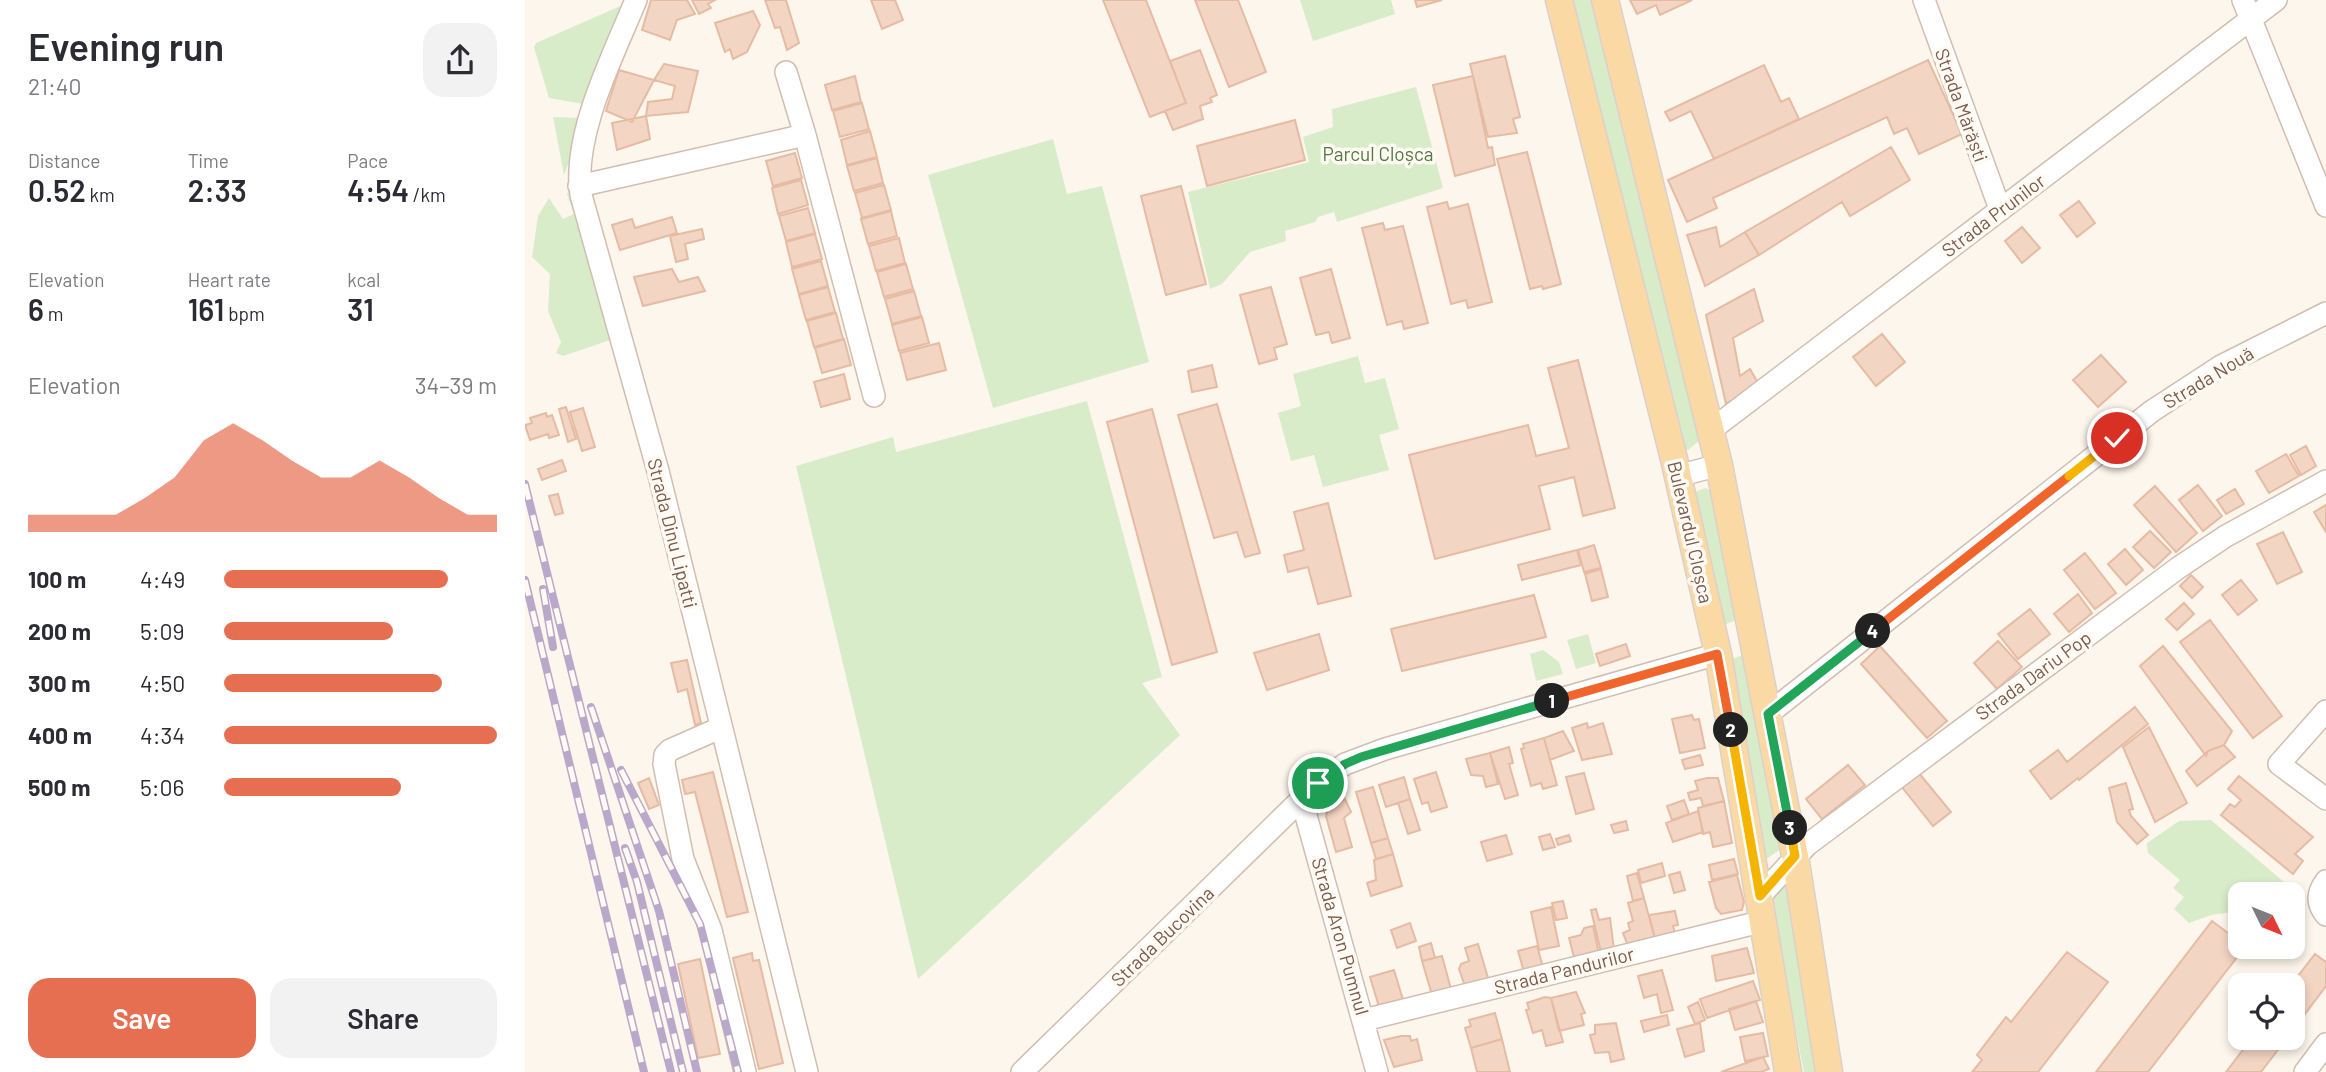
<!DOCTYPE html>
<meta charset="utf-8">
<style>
:root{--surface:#fff;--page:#f2f2f3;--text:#2b2b33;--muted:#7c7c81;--accent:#e76f51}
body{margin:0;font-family:Barlow,sans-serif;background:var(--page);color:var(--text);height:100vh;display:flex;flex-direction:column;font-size:26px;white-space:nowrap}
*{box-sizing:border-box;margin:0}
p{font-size:23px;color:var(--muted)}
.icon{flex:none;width:38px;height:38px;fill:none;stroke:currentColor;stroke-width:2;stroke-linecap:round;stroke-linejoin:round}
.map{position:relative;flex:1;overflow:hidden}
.panel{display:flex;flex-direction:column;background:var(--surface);width:525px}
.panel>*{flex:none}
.needle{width:46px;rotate:133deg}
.buttons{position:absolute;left:1703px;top:882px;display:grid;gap:14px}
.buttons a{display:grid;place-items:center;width:77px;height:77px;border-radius:14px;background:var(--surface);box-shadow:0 4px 10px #0003;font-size:35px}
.pin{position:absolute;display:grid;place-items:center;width:60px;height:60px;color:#fff;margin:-30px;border:4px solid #fff;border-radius:50%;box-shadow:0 2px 7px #0007}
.km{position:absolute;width:35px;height:35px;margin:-18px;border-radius:50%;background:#222;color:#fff;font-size:19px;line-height:35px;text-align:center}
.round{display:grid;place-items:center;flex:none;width:74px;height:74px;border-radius:21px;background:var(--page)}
.head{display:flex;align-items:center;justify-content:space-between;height:119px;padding:0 28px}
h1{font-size:38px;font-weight:600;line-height:52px}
.stats{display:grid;grid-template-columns:repeat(3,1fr);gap:10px;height:119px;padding:7px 28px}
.stats div{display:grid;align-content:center}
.stats b{font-size:30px;font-weight:600}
.stats small{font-size:19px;font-weight:400}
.stats p{font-size:19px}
.chart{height:196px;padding:14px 28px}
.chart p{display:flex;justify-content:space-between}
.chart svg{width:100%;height:126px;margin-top:7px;fill:var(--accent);opacity:.7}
.cta{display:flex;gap:14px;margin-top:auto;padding:14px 28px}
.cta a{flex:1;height:80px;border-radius:21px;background:var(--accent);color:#fff;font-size:28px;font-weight:600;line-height:80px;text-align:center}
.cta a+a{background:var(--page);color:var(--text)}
ul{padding:0 28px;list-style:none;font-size:23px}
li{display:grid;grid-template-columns:112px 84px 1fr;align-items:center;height:52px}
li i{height:18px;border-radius:9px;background:var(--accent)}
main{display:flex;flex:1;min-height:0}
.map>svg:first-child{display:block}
</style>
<main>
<section class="panel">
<div class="head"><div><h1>Evening run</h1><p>21:40</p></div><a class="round"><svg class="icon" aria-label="share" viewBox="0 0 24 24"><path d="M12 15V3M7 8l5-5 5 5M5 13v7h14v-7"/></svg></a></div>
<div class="stats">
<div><p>Distance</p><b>0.52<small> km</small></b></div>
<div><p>Time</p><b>2:33</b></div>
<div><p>Pace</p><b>4:54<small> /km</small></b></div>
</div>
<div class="stats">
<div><p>Elevation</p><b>6<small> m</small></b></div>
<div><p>Heart rate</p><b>161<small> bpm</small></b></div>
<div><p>kcal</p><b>31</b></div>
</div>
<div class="chart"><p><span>Elevation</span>34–39 m</p>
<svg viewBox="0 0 160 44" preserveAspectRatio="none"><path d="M0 44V38L10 38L20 38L30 38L40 32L50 25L60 12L70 6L80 12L90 19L100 25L110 25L120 19L130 25L140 32L150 38L160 38V44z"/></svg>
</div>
<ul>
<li><b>100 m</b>4:49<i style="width:82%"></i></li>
<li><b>200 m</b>5:09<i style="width:62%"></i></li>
<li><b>300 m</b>4:50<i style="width:80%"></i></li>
<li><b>400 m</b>4:34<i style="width:100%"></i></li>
<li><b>500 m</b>5:06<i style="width:65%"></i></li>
</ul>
<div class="cta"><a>Save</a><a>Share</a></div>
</section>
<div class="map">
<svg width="1801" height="1072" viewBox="0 0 1801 1072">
<rect width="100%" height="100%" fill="#fdf6ec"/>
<path fill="#d8ecc9" d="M775 0H866L870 14 788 41Z
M1045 0H1071L1176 434 1174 441 1163 450 1155 447 1085 149Z
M100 4 58 104 24 98 9 47 11 43Z
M891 87 918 188 812 222 809 212 793 217 790 222 760 231 761 241 725 252 697 284 685 289 663 192 784 162 778 137 808 127 807 109Z
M28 117 54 118 58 127 39 175Z
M528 139 542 194 577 186 624 362 468 408 403 175Z
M44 191 53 195 88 339 38 356 31 353 36 342 23 311 25 274 7 257 13 216 24 198 38 219 49 214 42 194Z
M833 356 840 383 860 378 874 429 854 435 864 470 798 487 789 455 766 461 753 413 776 406 768 374Z
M562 401 637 677 617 683 655 735 393 979 271 466 368 437 371 452Z
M1180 488 1190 492 1219 617 1196 626 1167 497 1172 491Z
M1063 634 1071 663 1051 669 1042 640Z
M1018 650 1034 662 1038 674 1011 681 1005 654Z
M1227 652 1264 843 1233 865 1203 660Z
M1686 820 1767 889 1763 894H1715V911L1686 915 1664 923 1649 909 1659 897 1648 888 1655 880 1623 853 1622 843 1654 821Z
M1269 877 1302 1072H1279L1245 900Z"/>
<path fill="#f3d5c3" stroke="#e6bba3" stroke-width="2" d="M126 0H162L170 14 152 20 145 40 117 30Z
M167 0H190L183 4 186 8 174 14Z
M240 0H261L274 43 262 50 255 27 250 28Z
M346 0H370L378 20 357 29Z
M578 0H621L661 103 625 117Z
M670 0H713L741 72 704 87Z
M890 0H917L892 7Z
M1105 0H1167L1135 15 1131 5 1112 14Z
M228 11 235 25 222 52 208 59 205 49 200 52 190 23Z
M675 50 692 95 685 98 687 102 675 106 678 119 648 130 640 111 661 103 645 61Z
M980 56 995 117 988 119 992 133 963 137 945 64Z
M1403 60 1437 134 1394 154 1382 128 1369 134 1362 117 1188 198 1192 208 1162 222 1143 180Z
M139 64 173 71 163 112 121 116 123 102 147 99 150 86 129 80Z
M1239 65 1256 102 1264 98 1274 119 1189 159 1166 111 1145 121 1140 112Z
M94 70 129 80 107 122 81 111Z
M330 76 336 102 307 110 300 85Z
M948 76 963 148 967 147 970 165 930 176 908 85Z
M337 103 344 129 315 137 308 111Z
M121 116 125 139 92 150 87 123Z
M770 120 780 160 682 186 672 146Z
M345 131 352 157 322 165 316 140Z
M1366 147 1385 180 1325 216 1317 202 1234 255 1220 232Z
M1002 152 1036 284 1018 289 1017 286 1005 289 972 159Z
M270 153 277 178 248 186 241 161Z
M352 158 358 183 329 191 322 166Z
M276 180 283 205 253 214 247 188Z
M359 185 366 210 337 218 330 193Z
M656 186 681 284 641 295 616 196Z
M1554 201 1570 223 1552 237 1535 215Z
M922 202 924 209 943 204 967 302 943 308 941 300 926 304 902 207Z
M283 208 290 233 261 241 254 216Z
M366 211 372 236 343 244 336 219Z
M147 217 152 233 95 250 87 225 107 219 110 228Z
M858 223 860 230 878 226 903 323 879 329 877 321 862 325 837 228Z
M1191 227 1195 247 1220 232 1234 255 1180 286 1162 235Z
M1497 227 1515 248 1497 263 1480 241Z
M177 229 179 239 160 244 163 259 151 262 145 236Z
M290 234 297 259 267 267 261 242Z
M374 238 380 263 351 271 344 246Z
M296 261 303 286 274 294 267 269Z
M381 264 388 289 359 297 352 272Z
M147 269 154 282 173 277 180 291 118 306 109 277Z
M806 269 825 338 807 343 804 332 791 335 775 278Z
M303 287 310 312 281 320 274 295Z
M746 287 762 344 749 348 752 359 734 364 715 295Z
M1229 289 1238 321 1208 338 1215 376 1225 369 1233 383 1201 404 1181 315Z
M389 291 396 316 367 324 360 299Z
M311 313 318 339 289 347 282 321Z
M397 317 404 343 374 351 367 325Z
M1357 334 1380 362 1351 386 1328 357Z
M319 339 326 365 297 373 290 348Z
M414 343 421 370 382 380 375 353Z
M1576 355 1601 382 1573 407 1548 380Z
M1053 360 1090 508 1058 516 1049 477 1014 486 1025 529 910 559 884 455 1003 425 1011 456 1044 448 1023 368Z
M687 365 692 387 667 392 663 371Z
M319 374 325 399 296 407 289 382Z
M692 404 735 553 720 557 712 532 689 538 653 415Z
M41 407 51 439 43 442 34 409Z
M58 408 70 447 57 451 45 412Z
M627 409 692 652 647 665 582 422Z
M21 413 22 417 27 415 34 435 24 438 23 434 5 440 0 425 7 423 5 418Z
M1781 446 1791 466 1776 475 1765 455Z
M1761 454 1774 476 1744 493 1731 471Z
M37 460 41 471 17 480 13 469Z
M1673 485 1697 516 1678 531 1654 500Z
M1630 486 1672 533 1651 552 1609 505Z
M1710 489 1719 504 1701 514 1692 500Z
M33 494 38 513 30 515 24 496Z
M803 503 826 596 793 604 783 567 763 572 759 555 779 550 769 512Z
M1801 505V532L1789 512Z
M1625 531 1646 552 1629 568 1608 547Z
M1758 532 1777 572 1752 584 1732 544Z
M1069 545 1076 568 1059 572 1053 550Z
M1600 549 1618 570 1601 585 1583 564Z
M1052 550 1056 565 997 580 993 565Z
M1560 553 1591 593 1570 609 1539 570Z
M1076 569 1083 597 1067 601 1060 574Z
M1666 575 1678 587 1667 598 1655 586Z
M1716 580 1732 600 1713 615 1697 595Z
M1553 594 1567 613 1544 632 1529 614Z
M1009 595 1021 637 877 671 866 629Z
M1659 603 1669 614 1652 630 1641 619Z
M1505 609 1525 634 1493 659 1473 634Z
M1685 620 1757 716 1728 738 1655 642Z
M794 634 804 670 742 690 729 653Z
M1473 641 1497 667 1472 689 1449 663Z
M1101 644 1105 656 1075 666 1071 654Z
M1355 646 1422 721 1402 738 1336 664Z
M1638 646 1707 731 1699 745 1683 751 1681 756 1615 666Z
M162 660 176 723 170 725 162 689 153 692 146 663Z
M1610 707 1623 724 1554 780 1553 778 1526 799 1505 771 1533 750 1542 762Z
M1167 715 1169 720 1174 719 1180 748 1155 753 1147 719Z
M1062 723 1063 728 1078 723 1087 754 1057 760 1047 728Z
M1624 727 1662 803 1630 822 1598 747Z
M1038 731 1049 751 1025 760 1019 738Z
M1019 738 1032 785 1018 789 1016 783 1006 786 996 749 999 748 998 744Z
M1699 745 1710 757 1672 786 1661 771 1683 751Z
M984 747 988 763 984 764 993 795 980 799 965 753Z
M965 753 973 784 961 787 958 776 946 775 941 759Z
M1175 755 1178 765 1160 769 1157 760Z
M1323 765 1340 785 1297 819 1281 799Z
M188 772 223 912 202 917 170 792 160 794 157 780Z
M911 772 922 807 906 812 903 802 897 804 889 779Z
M1393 772 1426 812 1408 826 1376 786Z
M1059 773 1069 809 1051 814 1041 777Z
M1714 776 1788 837 1770 854 1778 861 1768 874 1696 815 1705 804 1710 807 1716 800 1703 789Z
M879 777 885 799 861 807 854 785Z
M124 778 134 805 124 809 113 783Z
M1182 778H1193L1199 801 1178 806 1176 798 1165 800 1163 793 1173 790 1170 781Z
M1601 783 1608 809 1604 810 1606 816 1623 835 1612 844 1592 822 1584 788Z
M848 787 863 838 846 843 831 792Z
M820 799 826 812 819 818 827 847 811 852 801 816 803 808Z
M885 799 895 830 883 834 873 803Z
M1159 800 1164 814 1147 820 1142 806Z
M1199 801 1207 843 1188 847 1185 832 1178 834 1173 808Z
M1173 811 1178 832 1148 842 1141 823Z
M1101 821 1103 830 1089 833 1086 825Z
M1025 834 1030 847 1018 850 1014 837Z
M981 835 987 854 962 861 956 842Z
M1044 835 1046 841 1033 845 1031 839Z
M863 838 868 854 851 859 846 843Z
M868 854 877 886 846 896 842 883 851 880 849 860Z
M1209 859 1213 874 1187 880 1184 865Z
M1137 863 1140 876 1116 883 1113 870Z
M1155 872 1160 890 1149 893 1144 875Z
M1112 873 1119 898 1108 901 1102 876Z
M1212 875 1219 902 1217 910 1196 914 1191 908 1184 882Z
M1119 898 1130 939 1103 946 1098 933 1105 930 1103 923 1108 921 1103 903Z
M1038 901 1042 918 1031 920 1027 903Z
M1026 907 1034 946 1014 950 1006 912Z
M1071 909 1074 920 1085 918 1089 950 1076 952 1066 910Z
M1150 911 1153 925 1148 926 1150 933 1130 939 1124 915Z
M1687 921 1715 942V947H1720L1623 1072H1571Z
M885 923 891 941 872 948 866 930Z
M1068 926 1074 954 1049 957 1044 938 1056 935 1059 928Z
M906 943 910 958 897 961 894 947Z
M953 944 964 981 941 989 934 969 936 964 944 961 940 948Z
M1012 946 1018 967 999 972 993 951Z
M1222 948 1229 973 1191 981 1187 956Z
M1542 952 1583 982 1513 1072H1447L1457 1060 1452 1055 1481 1017 1486 1022Z
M227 953 228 961 234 960 258 1063 234 1069 208 958Z
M1790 954 1801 962V986L1768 1030 1766 985Z
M917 956 926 989 907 995 897 961Z
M175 959 195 1054 173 1058 153 964Z
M869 970 879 1003 855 1010 845 977Z
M1137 970 1148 1010 1136 1013 1132 994 1119 998 1113 976Z
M1228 981 1235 1000 1182 1018 1175 999Z
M1051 992 1060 1013 1056 1014 1059 1025 1034 1031 1026 998Z
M1020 997 1026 998 1038 1042 1021 1046 1017 1030 1008 1033 1001 1010 1004 1009 1002 1003Z
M1231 1001 1238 1022 1210 1030 1204 1009Z
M1173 1002 1180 1020 1170 1024 1163 1007Z
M970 1013 977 1039 946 1048 940 1028 946 1026 944 1020Z
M1142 1015 1144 1025 1119 1032 1116 1021Z
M1091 1023 1099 1059 1086 1062 1084 1052 1070 1053 1065 1035 1070 1034V1025Z
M1175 1023 1179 1051 1160 1057 1152 1029Z
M1238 1033 1243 1056 1220 1061 1215 1037Z
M876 1036H885L886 1041 892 1039 897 1060 869 1067 859 1040Z
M1727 1038H1762L1736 1072H1701Z
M977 1039 985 1072H952L946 1048Z
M1238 1057 1244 1069 1236 1072H1196Z"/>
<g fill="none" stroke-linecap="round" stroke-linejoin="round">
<defs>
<path id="minor" d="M111 0C88 56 47 135 56 195L133 471 282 1072
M1399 0 1475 209
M1718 0 1801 206
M261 72 280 135
M54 186 280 135 349 396
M1186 430 1751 0
M1153 476 1194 465
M1801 711 1754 764 1801 799
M1243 714 1627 411 1696 366 1801 313
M195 728 145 750 140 755 139 764 158 859 186 930 220 1072
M777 801 852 1072
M1801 881C1792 893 1792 904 1801 915
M1235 896 1282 845 1653 568 1701 536 1801 481
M839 1020 1239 921
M497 1072 793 783 820 764 860 749 1193 654
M1780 1072 1801 1044"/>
<path id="major" d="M1034 0 1149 459 1193 654 1263 1072
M1080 0 1194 465 1270 856 1304 1072"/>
</defs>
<use href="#minor" stroke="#d1beb0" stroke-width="24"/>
<use href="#major" stroke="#dad1cd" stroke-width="29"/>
<use href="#minor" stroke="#fff" stroke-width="21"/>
<use href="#major" stroke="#fbd9a5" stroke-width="26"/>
<defs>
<path id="rail" d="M0 484 146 1072
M0 580 119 1072
M18 589 28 647
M66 707 134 911 172 1072
M96 770 175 924 213 1072
M100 848 112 882 158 1072"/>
</defs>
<use href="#rail" stroke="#b9a8c9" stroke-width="8"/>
<use href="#rail" stroke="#fffaf3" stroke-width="5" stroke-dasharray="16" stroke-linecap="butt"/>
</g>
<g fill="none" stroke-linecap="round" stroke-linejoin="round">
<defs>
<path id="split-1" d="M793 783 820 764 836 757 1027 701"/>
<path id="split-2" d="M1027 701 1192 654 1206 730"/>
<path id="split-3" d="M1206 730 1235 896 1270 856 1265 828"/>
<path id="split-4" d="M1265 828 1243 714 1348 631"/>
<path id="split-5" d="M1348 631 1544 476"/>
<path id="split-6" d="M1544 476 1592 438"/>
</defs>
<use href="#split-1" stroke="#fff" stroke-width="14"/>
<use href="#split-2" stroke="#fff" stroke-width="14"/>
<use href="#split-3" stroke="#fff" stroke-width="14"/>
<use href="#split-4" stroke="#fff" stroke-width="14"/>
<use href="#split-5" stroke="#fff" stroke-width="14"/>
<use href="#split-6" stroke="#fff" stroke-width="14"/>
<use href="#split-1" stroke="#22a559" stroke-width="9"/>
<use href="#split-2" stroke="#f0652b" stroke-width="9"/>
<use href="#split-3" stroke="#f5b400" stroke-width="9"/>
<use href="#split-4" stroke="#22a559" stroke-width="9"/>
<use href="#split-5" stroke="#f0652b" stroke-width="9"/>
<use href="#split-6" stroke="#f5b400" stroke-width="9"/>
</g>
<g text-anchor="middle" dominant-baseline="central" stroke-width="7" stroke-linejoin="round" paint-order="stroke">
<g font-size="19" fill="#7a5c4d" stroke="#fffaf3">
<text transform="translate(1437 105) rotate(70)">Strada Mărăști</text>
<text transform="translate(1468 215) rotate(-37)">Strada Prunilor</text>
<text transform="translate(1683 377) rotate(-31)">Strada Nouă</text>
<text transform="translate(1166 532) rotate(77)">Bulevardul Cloșca</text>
<text transform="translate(148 533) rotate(76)">Strada Dinu Lipatti</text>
<text transform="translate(1508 675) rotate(-36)">Strada Dariu Pop</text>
<text transform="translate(637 936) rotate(-44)">Strada Bucovina</text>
<text transform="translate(816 936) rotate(74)">Strada Aron Pumnul</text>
<text transform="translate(1039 970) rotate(-14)">Strada Pandurilor</text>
</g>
<g font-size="19" fill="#537a41" stroke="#fffaf3">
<text x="853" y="153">Parcul Cloșca</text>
</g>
</g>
</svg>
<div class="buttons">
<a><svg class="needle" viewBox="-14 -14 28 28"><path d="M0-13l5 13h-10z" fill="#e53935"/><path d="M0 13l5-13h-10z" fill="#7c7c81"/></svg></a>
<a><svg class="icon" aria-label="locate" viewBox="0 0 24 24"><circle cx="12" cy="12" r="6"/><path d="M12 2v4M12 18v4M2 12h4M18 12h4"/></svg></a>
</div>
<div class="pin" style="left:793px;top:783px;background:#1e9e55"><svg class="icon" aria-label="arrive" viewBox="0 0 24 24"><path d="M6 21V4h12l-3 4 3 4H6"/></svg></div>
<div class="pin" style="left:1592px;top:438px;background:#d93025"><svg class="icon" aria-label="check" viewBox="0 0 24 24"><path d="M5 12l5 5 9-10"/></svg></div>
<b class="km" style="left:1027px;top:701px">1</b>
<b class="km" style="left:1206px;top:730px">2</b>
<b class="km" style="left:1265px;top:828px">3</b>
<b class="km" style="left:1348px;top:631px">4</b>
</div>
</main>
